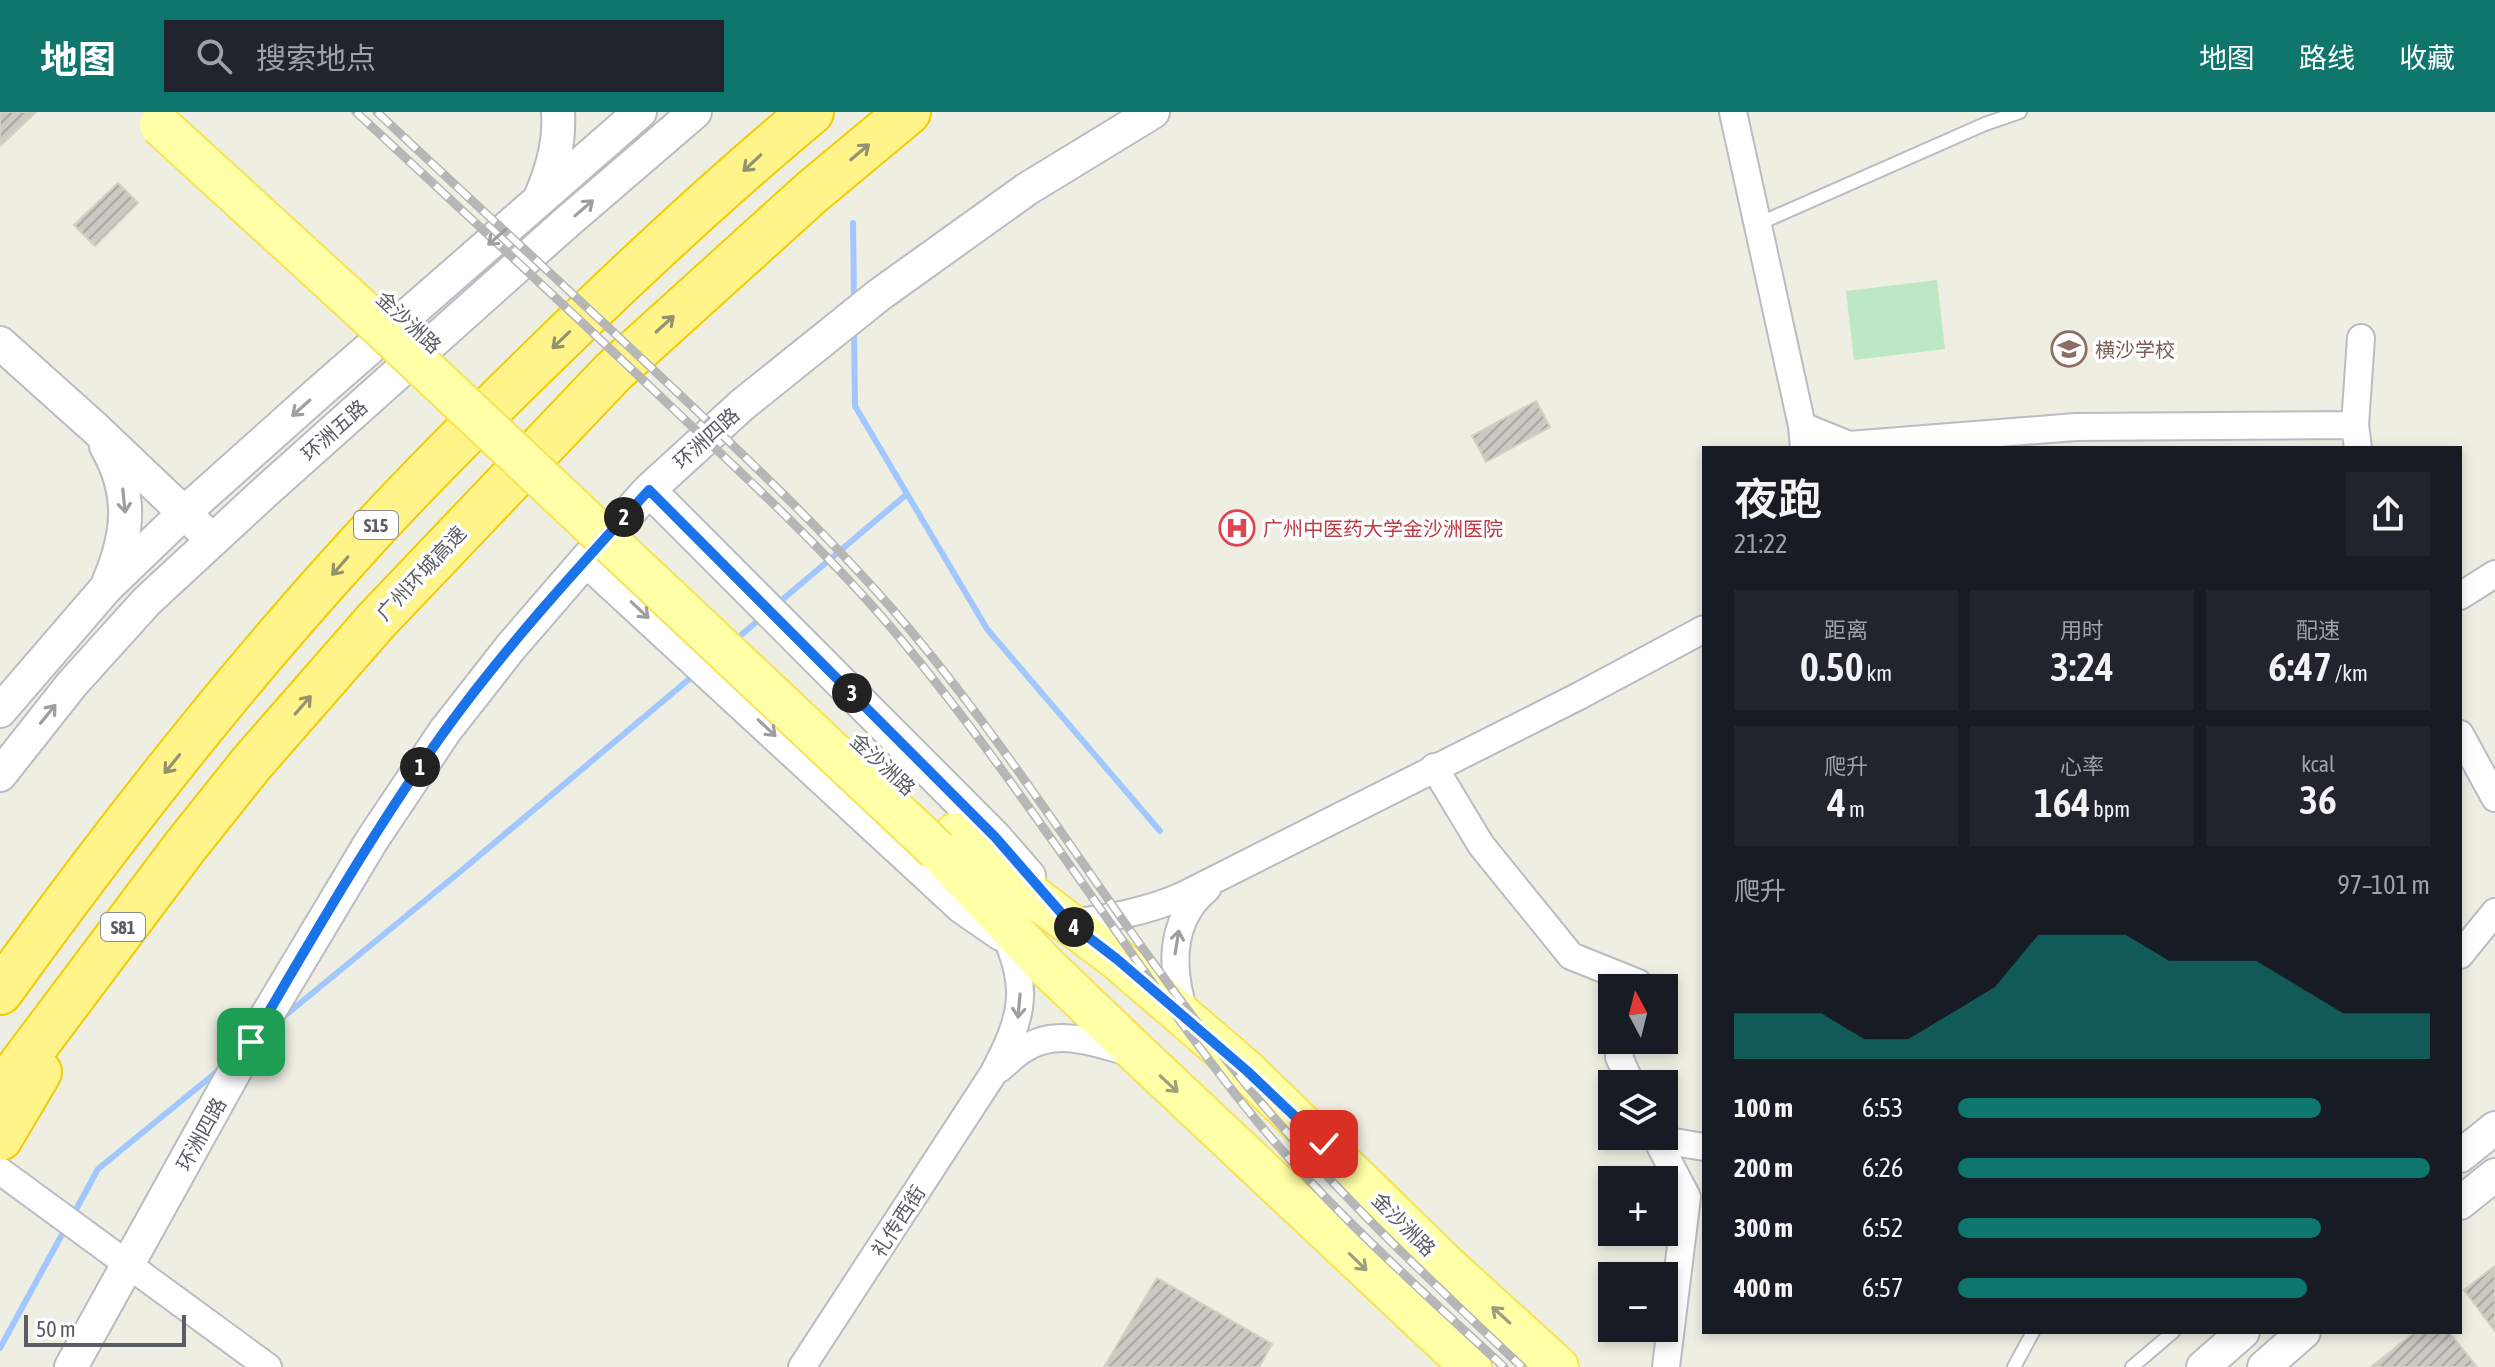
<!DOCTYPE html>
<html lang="zh">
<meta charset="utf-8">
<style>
:root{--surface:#171b24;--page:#20242c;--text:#f1f3f6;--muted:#9ea1a6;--accent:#0f766e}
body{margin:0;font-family:"Asap Condensed","Noto Sans SC",sans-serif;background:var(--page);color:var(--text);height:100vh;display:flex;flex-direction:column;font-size:30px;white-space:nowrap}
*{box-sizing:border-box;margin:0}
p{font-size:26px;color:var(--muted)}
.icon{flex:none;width:44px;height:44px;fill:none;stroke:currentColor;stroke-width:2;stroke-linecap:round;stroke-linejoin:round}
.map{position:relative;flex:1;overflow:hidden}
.details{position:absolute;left:1702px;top:334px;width:760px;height:888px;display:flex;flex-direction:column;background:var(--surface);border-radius:0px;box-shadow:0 4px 12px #0003}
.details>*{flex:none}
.needle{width:52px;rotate:353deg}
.buttons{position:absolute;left:1598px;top:862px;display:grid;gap:16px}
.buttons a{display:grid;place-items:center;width:80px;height:80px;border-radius:0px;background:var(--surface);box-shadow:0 4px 12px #0003;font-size:40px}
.scale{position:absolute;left:24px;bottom:20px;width:162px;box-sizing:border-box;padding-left:8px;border:4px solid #5b5d64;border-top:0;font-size:22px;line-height:28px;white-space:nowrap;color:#5b5d64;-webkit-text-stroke:6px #fff;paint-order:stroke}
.pin{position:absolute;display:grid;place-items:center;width:68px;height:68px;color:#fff;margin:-34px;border-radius:16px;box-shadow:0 4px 12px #0006}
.km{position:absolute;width:40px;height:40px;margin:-20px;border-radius:50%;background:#222;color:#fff;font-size:22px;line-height:40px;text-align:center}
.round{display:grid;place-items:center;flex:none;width:84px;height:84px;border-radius:0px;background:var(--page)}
.summary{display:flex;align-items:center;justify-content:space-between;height:136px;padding:0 32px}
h1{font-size:44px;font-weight:600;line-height:60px}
.metrics{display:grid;grid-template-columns:repeat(3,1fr);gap:12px;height:136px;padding:8px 32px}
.metrics div{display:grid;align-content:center;border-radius:0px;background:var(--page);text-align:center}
.metrics b{font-size:40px;font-weight:600}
.metrics small{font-size:22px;font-weight:400}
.metrics p{font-size:22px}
.chart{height:224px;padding:16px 32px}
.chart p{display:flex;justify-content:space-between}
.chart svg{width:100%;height:144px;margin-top:8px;fill:var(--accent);opacity:.7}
ul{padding:0 32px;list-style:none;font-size:26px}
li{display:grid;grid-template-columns:128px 96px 1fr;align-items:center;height:60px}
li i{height:20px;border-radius:10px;background:var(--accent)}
header{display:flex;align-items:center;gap:48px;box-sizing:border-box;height:112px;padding:0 40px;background:var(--accent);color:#fff}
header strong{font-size:38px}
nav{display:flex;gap:44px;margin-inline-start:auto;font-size:28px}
.search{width:560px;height:72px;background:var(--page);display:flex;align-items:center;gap:20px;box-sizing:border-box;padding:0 28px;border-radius:0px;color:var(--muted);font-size:30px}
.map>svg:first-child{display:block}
</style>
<header>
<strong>地图</strong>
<div class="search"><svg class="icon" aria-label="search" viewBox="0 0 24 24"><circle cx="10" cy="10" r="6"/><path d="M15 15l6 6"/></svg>搜索地点</div>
<nav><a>地图</a><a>路线</a><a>收藏</a></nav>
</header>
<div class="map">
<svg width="2495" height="1255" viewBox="0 0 2495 1255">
<defs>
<pattern id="building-hatch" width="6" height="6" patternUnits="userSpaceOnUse" patternTransform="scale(2)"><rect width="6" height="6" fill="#cbcac2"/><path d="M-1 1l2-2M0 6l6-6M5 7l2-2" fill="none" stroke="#a8a7a1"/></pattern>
</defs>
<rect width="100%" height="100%" fill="#eeeee3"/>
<path fill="#bee7c4" d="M1937 168 1945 237 1854 248 1846 179Z"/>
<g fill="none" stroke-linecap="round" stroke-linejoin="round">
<path stroke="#a2c7ff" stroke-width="6" d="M853 111 854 188
M854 219 855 294 987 517 1160 719
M776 493 907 382
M733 530 761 506
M282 906 461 759 694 563
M73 1103 98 1057 219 958
M0 1236 65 1117"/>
</g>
<path fill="url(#building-hatch)" stroke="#d3d0c1" stroke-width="2" d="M0 0H36L0 34Z
M118 71 138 91 95 134 74 113Z
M1536 289 1550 315 1486 350 1472 324Z
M2495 1154V1219L2464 1178Z
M1157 1166 1272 1232 1259 1255H1104Z
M2415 1220H2449L2477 1255H2371Z"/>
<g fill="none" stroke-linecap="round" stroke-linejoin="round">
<defs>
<path id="service" d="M1758 112 1985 12 2020 0
M2014 1255 2033 1220
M2132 1255 2173 1220"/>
<path id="minor" d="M1733 0 1802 314 1804 336
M1802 314 1849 333 2076 315 2355 313
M2358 336 2355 313 2361 226
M2460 484 2495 462
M2460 622 2495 686
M1434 655 1481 733 1571 844 1638 871 1636 876
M1070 811C1109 806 1146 800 1182 784L1579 584 1704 517
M2460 843 2495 800
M1186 906C1171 861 1167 810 1207 777
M1623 928 1619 945 1631 972
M999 957C1007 951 1015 942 1024 937 1056 916 1094 930 1128 940
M1655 1024 1687 1085 1666 1255
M1656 1027 1704 1035
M0 1059 268 1255
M802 1255 993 962C1023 905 1031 877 1002 816"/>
<path id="tertiary" d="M540 86C552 58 560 31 558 0
M0 231 96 317 200 416
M106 334C133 381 129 421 109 469
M649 378 995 725 1029 764
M586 448 962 795 1001 822
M0 599 106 476 185 400 317 282 640 0
M0 663 72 572 147 489 266 379 567 110 695 0
M2460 1044 2495 1016
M2460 1091 2495 1063
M71 1255 251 930 372 728 445 619 510 536 586 448 649 378 742 293 879 183 1027 77 1153 0
M2203 1255 2243 1220
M2264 1255 2304 1220"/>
<path id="primary" d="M956 721 1042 791 1118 848 1247 959 1448 1155 1558 1255
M937 738 1046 854 1139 943 1471 1255"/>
<path id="motorway" d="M0 880C111 726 228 576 356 436 418 367 484 302 551 237 635 155 721 75 811 0
M0 981 184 736 251 652 376 509 613 260 812 80 908 0
M0 1026 39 960"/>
</defs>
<use href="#service" stroke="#babcc2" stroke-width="16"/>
<use href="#minor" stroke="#babcc2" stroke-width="30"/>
<use href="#tertiary" stroke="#babcc2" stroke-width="36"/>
<use href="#primary" stroke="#f7e353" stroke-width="44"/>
<use href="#motorway" stroke="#f1cd00" stroke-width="48"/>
<use href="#service" stroke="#fff" stroke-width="12"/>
<use href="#minor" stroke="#fff" stroke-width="26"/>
<use href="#tertiary" stroke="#fff" stroke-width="32"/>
<use href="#primary" stroke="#ffffa7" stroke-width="40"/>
<use href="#motorway" stroke="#fff489" stroke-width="44"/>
<defs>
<path id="rail" d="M356 0C465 101 574 202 682 305 750 369 820 434 882 505 1012 656 1116 830 1239 987 1317 1086 1412 1170 1504 1255
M377 0C477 94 578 186 678 281 754 353 831 426 900 506 1017 643 1109 799 1220 940 1310 1056 1416 1155 1522 1255"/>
</defs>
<use href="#rail" stroke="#b6b6b7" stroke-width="9"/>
<use href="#rail" stroke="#fff" stroke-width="6" stroke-dasharray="18" stroke-linecap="butt"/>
<defs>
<path id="primary-bridge" d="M160 13 371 206 937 738"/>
</defs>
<use href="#primary-bridge" stroke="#f7e353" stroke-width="44" stroke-linecap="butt"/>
<use href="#primary-bridge" stroke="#ffffa7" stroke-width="40"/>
</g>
<defs><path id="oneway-shaft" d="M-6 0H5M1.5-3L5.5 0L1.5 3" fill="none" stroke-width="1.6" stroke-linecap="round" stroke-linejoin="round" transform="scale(2)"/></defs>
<g stroke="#949271">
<use href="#oneway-shaft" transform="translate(860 40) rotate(-40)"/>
<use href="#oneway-shaft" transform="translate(752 51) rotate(137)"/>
<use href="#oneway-shaft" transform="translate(665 212) rotate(-42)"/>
<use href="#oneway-shaft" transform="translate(561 228) rotate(136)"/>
<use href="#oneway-shaft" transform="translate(340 454) rotate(131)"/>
<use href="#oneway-shaft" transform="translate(303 593) rotate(-49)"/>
<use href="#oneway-shaft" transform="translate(172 652) rotate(129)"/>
</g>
<g stroke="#9d9ea2">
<use href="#oneway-shaft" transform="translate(584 96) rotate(-41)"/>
<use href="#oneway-shaft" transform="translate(497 125) rotate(139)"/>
<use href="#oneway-shaft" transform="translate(301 296) rotate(138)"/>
<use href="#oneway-shaft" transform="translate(124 389) rotate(84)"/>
<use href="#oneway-shaft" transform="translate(640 498) rotate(43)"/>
<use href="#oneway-shaft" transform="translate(48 602) rotate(-51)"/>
<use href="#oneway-shaft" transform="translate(767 616) rotate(43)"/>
<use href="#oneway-shaft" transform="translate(1177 830) rotate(-81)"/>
<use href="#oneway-shaft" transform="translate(1019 894) rotate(95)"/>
</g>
<g stroke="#9d9e7f">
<use href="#oneway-shaft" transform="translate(1169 972) rotate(43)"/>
<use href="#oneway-shaft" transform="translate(1358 1150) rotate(44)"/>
<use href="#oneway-shaft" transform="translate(1501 1203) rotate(-138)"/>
</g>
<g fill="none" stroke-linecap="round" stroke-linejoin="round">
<defs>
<path id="route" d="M251 930C313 825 373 719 444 620 506 534 578 456 649 378L995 725 1070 811 1118 848 1247 959 1324 1032"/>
</defs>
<use href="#route" stroke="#fff" stroke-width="16"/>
<use href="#route" stroke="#1a73e8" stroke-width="10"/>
</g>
<defs>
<symbol id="school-ring" viewBox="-11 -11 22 22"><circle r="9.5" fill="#fff" stroke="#8d6e63" stroke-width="1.5"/><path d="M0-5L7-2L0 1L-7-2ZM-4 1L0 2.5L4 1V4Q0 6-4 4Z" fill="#8d6e63"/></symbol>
<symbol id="hospital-ring" viewBox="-11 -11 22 22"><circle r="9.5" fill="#fff" stroke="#e0444e" stroke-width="1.5"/><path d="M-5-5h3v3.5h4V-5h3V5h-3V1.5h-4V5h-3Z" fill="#e0444e"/></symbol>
</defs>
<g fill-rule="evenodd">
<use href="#school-ring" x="2049" y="217" width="40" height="40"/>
<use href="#hospital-ring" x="1217" y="396" width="40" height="40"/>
</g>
<g text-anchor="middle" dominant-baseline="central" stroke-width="7" stroke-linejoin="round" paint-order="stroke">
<g fill="#fff" stroke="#8c8e92" stroke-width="2">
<rect x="354" y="399" width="44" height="28" rx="6"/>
<rect x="101" y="801" width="44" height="28" rx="6"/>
</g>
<g font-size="18" font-weight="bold" fill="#5b5d64">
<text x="376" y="413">S15</text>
<text x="123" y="815">S81</text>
</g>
<g font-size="20" fill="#5b5d64" stroke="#fff">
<text transform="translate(409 210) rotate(43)">金沙洲路</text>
<text transform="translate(334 318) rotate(-42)">环洲五路</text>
<text transform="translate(706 326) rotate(-42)">环洲四路</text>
<text transform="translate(421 461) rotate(-47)">广州环城高速</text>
<text transform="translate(883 652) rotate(43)">金沙洲路</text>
<text transform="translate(201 1022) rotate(-61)">环洲四路</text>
<text transform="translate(898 1109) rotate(-57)">礼传西街</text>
<text transform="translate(1404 1112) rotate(45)">金沙洲路</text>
</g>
<g font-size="20" fill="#785e54" stroke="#fff" text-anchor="start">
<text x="2095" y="237">横沙学校</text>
</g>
<g font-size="20" fill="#be3a42" stroke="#fff" text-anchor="start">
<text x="1263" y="416">广州中医药大学金沙洲医院</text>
</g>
</g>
</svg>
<div class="buttons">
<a><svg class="needle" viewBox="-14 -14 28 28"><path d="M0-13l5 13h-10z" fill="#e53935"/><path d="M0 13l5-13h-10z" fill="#9ea1a6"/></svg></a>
<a><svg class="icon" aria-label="layers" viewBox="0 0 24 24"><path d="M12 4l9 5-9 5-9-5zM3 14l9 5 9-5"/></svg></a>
<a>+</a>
<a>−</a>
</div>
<div class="scale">50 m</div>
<div class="pin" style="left:251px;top:930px;background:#1e9e55"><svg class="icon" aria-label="arrive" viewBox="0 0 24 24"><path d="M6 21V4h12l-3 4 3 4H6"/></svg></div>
<div class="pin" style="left:1324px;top:1032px;background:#d93025"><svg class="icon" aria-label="check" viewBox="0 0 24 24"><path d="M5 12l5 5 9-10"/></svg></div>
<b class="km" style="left:420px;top:655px">1</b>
<b class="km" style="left:624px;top:405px">2</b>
<b class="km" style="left:852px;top:581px">3</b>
<b class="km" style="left:1074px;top:815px">4</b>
<section class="details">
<div class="summary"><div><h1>夜跑</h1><p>21:22</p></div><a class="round"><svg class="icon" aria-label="share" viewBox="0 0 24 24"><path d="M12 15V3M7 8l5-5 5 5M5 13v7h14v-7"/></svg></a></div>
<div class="metrics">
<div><p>距离</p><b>0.50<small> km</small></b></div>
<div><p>用时</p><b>3:24</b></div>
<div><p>配速</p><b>6:47<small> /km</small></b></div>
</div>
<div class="metrics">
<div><p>爬升</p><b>4<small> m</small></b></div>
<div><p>心率</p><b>164<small> bpm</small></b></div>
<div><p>kcal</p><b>36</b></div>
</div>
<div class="chart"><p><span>爬升</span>97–101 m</p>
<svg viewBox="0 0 160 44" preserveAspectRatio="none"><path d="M0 44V30L10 30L20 30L30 38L40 38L50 30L60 22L70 6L80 6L90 6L100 14L110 14L120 14L130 22L140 30L150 30L160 30V44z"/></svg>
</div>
<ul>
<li><b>100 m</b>6:53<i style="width:77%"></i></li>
<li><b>200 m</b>6:26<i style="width:100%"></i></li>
<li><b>300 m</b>6:52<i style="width:77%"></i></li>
<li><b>400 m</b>6:57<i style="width:74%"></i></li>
</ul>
</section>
</div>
